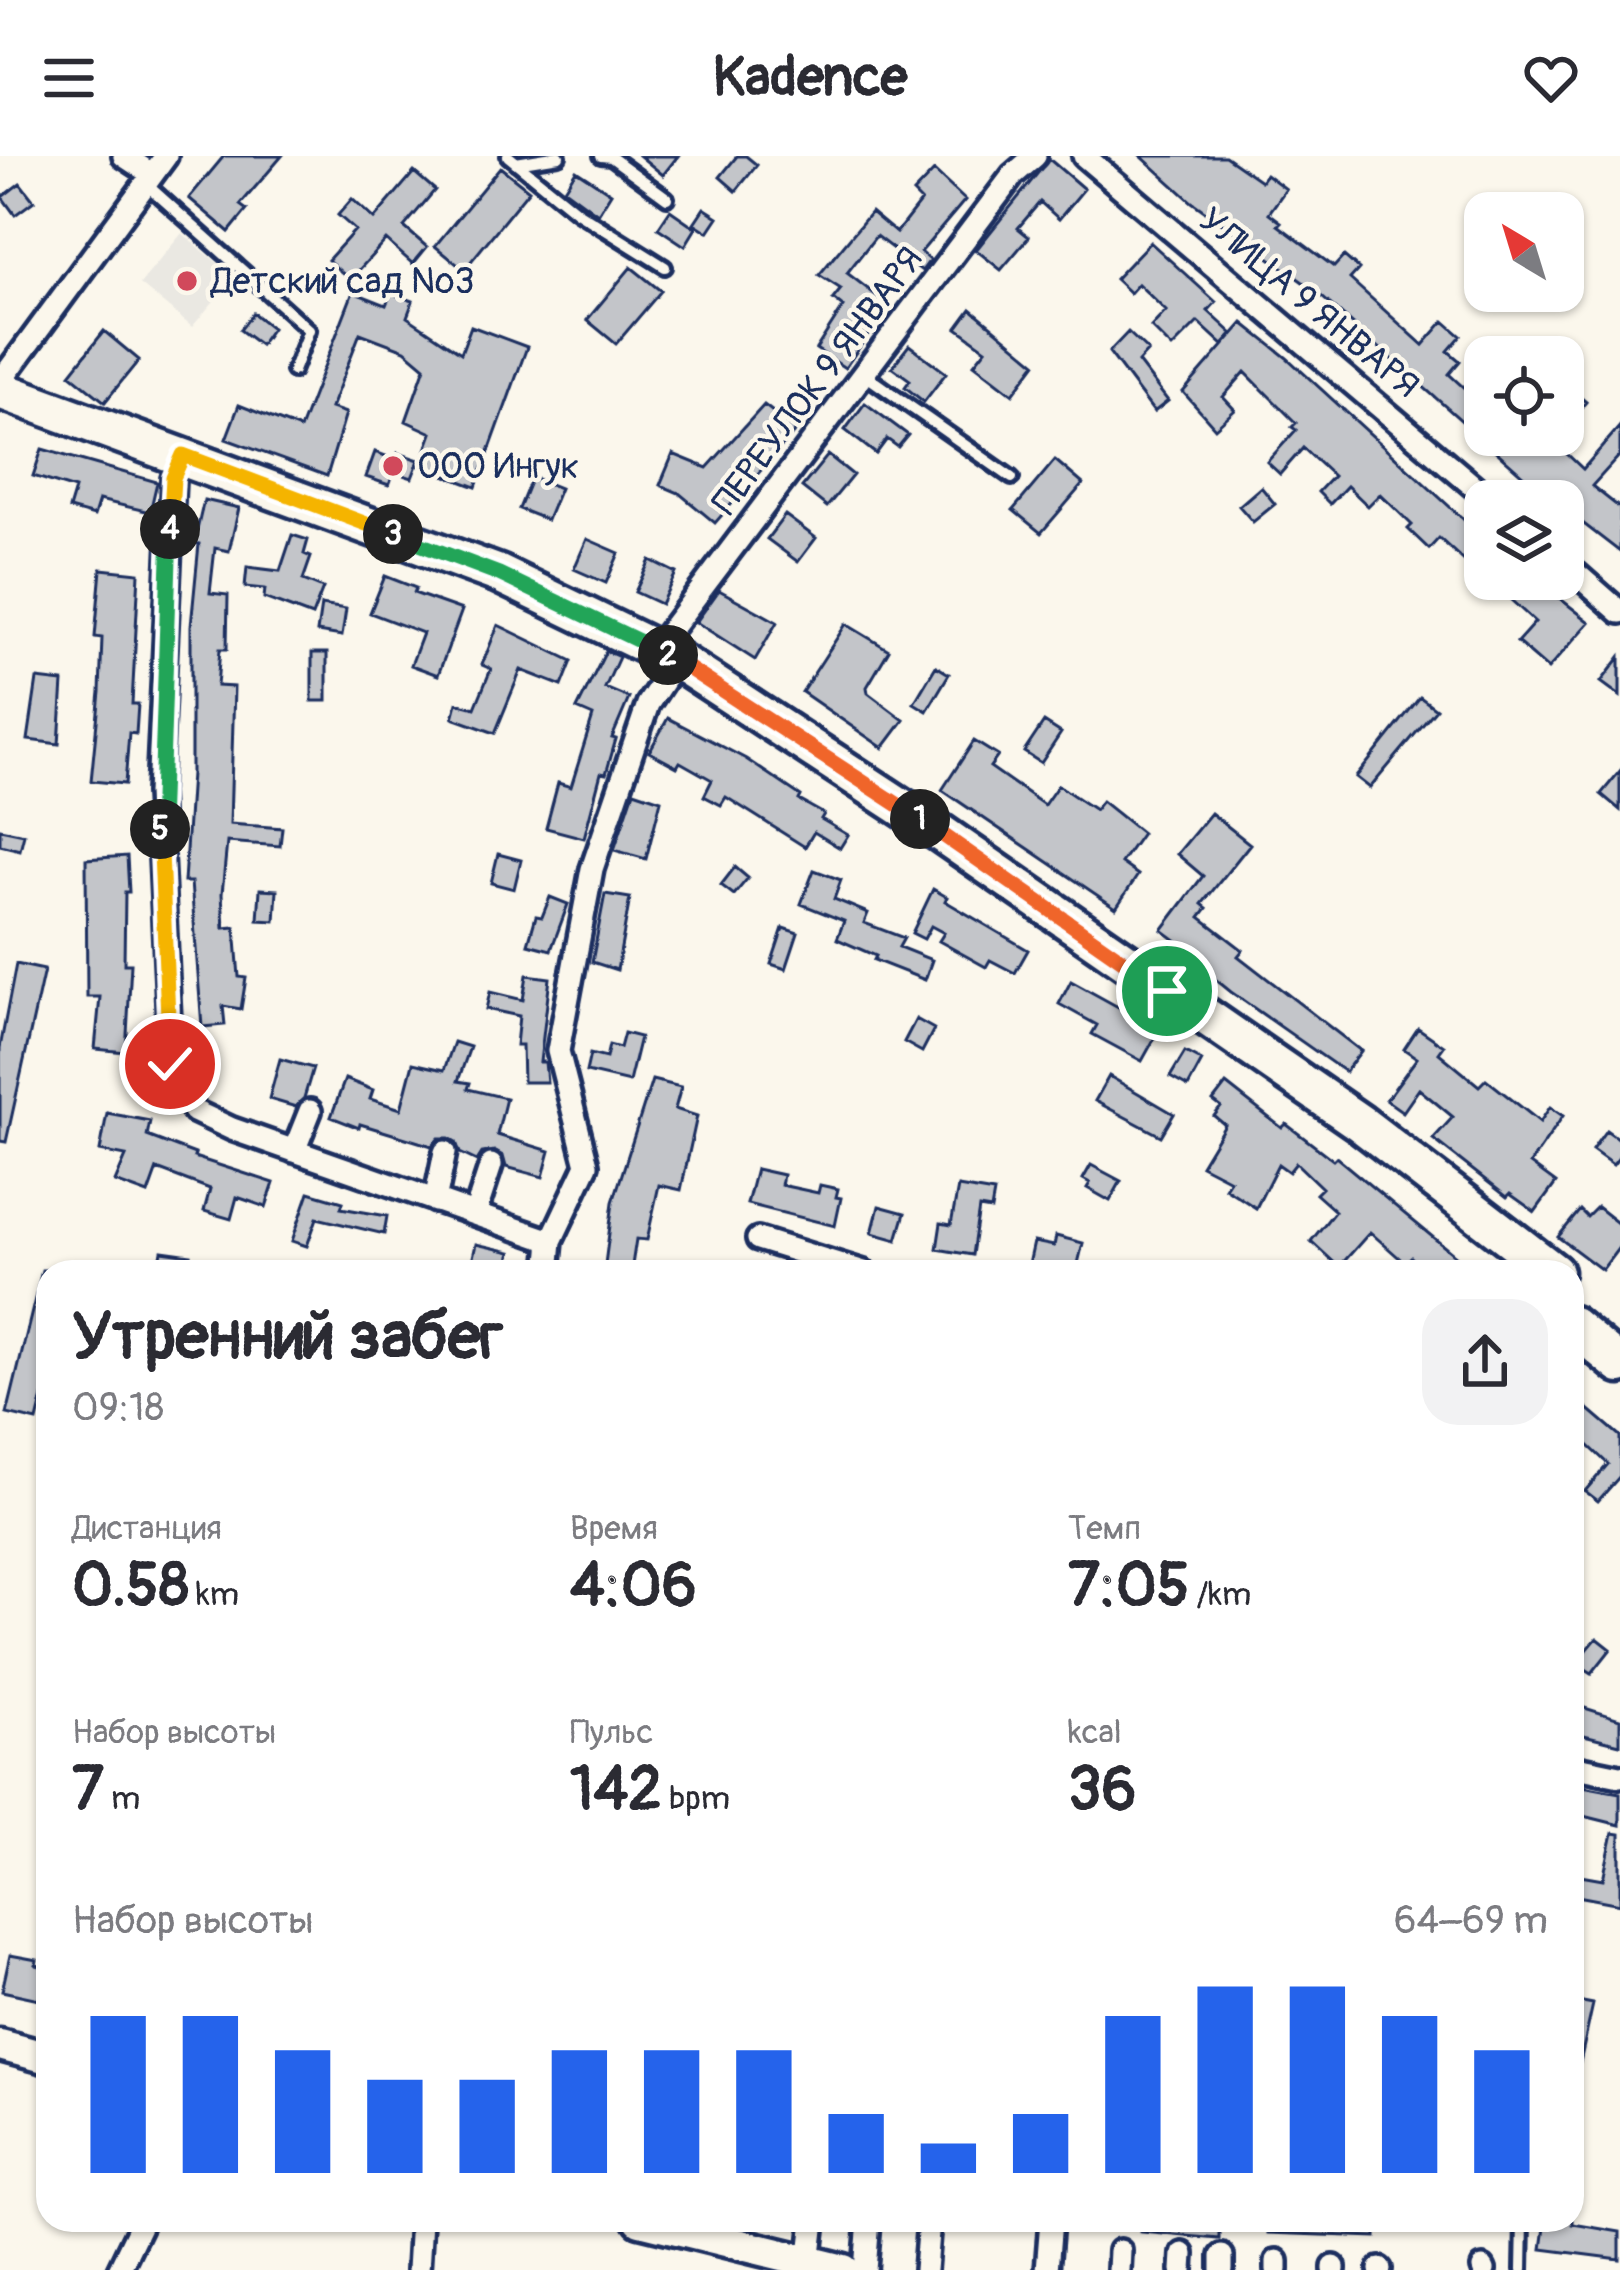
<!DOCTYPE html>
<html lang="ru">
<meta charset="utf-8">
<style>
:root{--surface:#fff;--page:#f2f2f3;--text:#2b2b33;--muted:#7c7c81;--accent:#2563eb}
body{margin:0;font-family:Pangolin,sans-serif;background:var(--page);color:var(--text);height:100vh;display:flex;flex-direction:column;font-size:45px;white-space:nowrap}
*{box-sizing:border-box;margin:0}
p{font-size:39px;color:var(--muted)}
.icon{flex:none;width:66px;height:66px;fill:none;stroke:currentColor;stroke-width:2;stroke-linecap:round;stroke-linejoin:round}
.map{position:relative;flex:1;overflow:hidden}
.drawer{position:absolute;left:36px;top:1104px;width:1548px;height:972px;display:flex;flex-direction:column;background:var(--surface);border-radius:36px;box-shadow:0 3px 9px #0004}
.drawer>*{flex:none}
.needle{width:78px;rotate:322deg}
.buttons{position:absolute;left:1464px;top:36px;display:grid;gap:24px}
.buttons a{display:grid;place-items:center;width:120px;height:120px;border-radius:24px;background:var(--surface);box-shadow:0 3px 9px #0004;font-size:60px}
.pin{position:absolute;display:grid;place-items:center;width:102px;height:102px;color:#fff;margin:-51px;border:6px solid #fff;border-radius:50%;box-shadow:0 3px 12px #0007}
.km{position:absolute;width:60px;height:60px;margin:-30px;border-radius:50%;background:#222;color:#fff;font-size:33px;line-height:60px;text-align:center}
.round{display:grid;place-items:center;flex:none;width:126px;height:126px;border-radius:36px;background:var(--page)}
.overview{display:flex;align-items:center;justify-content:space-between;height:204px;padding:0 36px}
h1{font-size:66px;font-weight:800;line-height:90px}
.figures{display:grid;grid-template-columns:repeat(3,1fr);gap:18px;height:204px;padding:12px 36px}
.figures div{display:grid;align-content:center}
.figures b{font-size:60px;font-weight:800}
.figures small{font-size:33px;font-weight:400}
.figures p{font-size:33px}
.chart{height:336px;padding:24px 36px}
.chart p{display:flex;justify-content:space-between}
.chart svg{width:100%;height:216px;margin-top:12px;stroke:var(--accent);stroke-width:6}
header{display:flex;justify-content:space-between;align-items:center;height:156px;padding:0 36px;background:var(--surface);font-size:54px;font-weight:800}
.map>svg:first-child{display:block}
</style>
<header><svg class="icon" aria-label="menu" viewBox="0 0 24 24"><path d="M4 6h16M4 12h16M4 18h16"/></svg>Kadence<svg class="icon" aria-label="heart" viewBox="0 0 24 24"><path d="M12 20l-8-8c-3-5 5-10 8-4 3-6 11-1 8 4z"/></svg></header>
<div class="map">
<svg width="1620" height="2114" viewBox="0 0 1620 2114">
<rect width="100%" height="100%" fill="#fbf7ec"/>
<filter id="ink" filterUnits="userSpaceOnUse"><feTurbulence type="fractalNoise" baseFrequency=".00833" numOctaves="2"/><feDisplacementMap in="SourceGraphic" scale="24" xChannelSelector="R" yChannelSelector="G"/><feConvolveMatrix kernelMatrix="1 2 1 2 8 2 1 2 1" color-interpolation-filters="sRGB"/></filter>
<g filter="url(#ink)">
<path fill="#eae8e2" d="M182 77 234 121 192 171 140 128Z"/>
<path fill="#c3c5c9" stroke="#1b2f5e" stroke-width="3" d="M224 0H282L240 49 247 54 229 76 189 42Z
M640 0H678L663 19Z
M737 0H746L757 9 736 35 720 21Z
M1141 0H1225L1261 25 1266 18 1286 33 1269 57 1281 66 1278 69 1334 111 1344 100 1359 113 1350 123 1423 189 1444 165 1461 180 1448 195 1460 205 1449 218 1485 251V279H1547L1583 313 1620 270V299L1592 330 1620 352V396L1576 362 1574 364 1563 354V345H1552L1314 134 1192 46Z
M1049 3 1084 33 1059 63 1040 46 1018 72 1029 81 1001 114 976 94Z
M500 11 529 34 464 114 435 90Z
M576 14 611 37 598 58 564 33Z
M934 15 965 44 921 96 930 104 922 115 876 80 847 117 889 149 845 212 816 193 843 151 833 143 841 133 819 119 871 56 896 77 921 45 913 37Z
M414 16 435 34 404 71 427 91 413 108 386 84 350 124 328 104 355 74 338 59 352 43 374 63Z
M20 27 34 45 15 59 2 41Z
M704 52 718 61 708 76 694 67Z
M670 54 696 72 685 90 658 72Z
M1150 86 1216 146 1208 155 1233 178 1223 189 1198 166 1172 192 1151 171 1166 155 1138 128 1130 137 1115 123Z
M631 111 661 135 616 188 587 164Z
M353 136 386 149 391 137 413 145 407 161 461 197 471 170 527 191 476 331 420 310 432 277 406 265 425 211 405 194 360 177 331 252 346 257 327 320 226 283 239 249 300 273Z
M971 153 1036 207 1013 238 974 208 986 193 957 172Z
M253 157 272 172 260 189 240 174Z
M1243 167 1287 202 1485 383V400L1473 413 1439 382 1429 393 1408 373 1412 369 1380 338 1368 350 1347 330 1330 348 1318 336 1333 320 1303 292 1280 318 1267 306 1296 274 1292 271 1296 267 1245 216 1223 241 1235 254 1215 272 1183 236Z
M104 175 139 204 105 246 70 218Z
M1128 176 1148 195 1138 206 1168 245 1154 256 1109 196Z
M909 189 946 217 924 246 905 231 910 224 892 211Z
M1571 233 1586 246 1563 273V242Z
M865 247 908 279 898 291 887 283 876 298 845 274Z
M764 249 796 274 715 367 679 337 660 329 673 298 707 312Z
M42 293 157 326 150 356 99 344 94 360 69 353 75 333 33 320Z
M375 296 396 304 398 297 419 304 412 322 394 316 389 329 366 321Z
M828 299 853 319 827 351 802 331Z
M1055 304 1083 328 1041 377 1013 354Z
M532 321 560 332 547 364 519 353Z
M1261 331 1275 348 1253 366 1239 350Z
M204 344 239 352 229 395 215 392 210 437 228 439 227 493H220L217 530 234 531 230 668 282 672 280 690 227 686 222 738 224 772 235 771 239 821 246 822 241 853 223 850 225 869 202 871 191 726H184L191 617V470L199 388 194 387Z
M785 359 816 382 798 406 767 383Z
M292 379 308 384 304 398 311 401 303 424 323 432 312 460 264 442 265 433 245 431 247 411 280 415Z
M587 383 619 397 606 427 574 413Z
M650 404 676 417 661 448 635 436Z
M101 413 139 417 132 548H138L136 578 129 577 125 628 91 625 100 536 102 482 95 481Z
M385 420 416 432 414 437 462 454 438 519 411 509 423 477 370 457Z
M1510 423H1535L1590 466 1548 513 1517 486 1535 466 1500 434Z
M719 434 777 466 755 504 696 466Z
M321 449 346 453 342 480 317 476Z
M846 468 889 494 867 531 868 537 904 564 883 592 802 536Z
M498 469 572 505 562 530 521 514 495 577 453 562 457 547 475 552 491 513 482 509Z
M606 495 619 501 605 532 629 542 612 582 616 583 606 618 601 617 584 682 546 672 558 627 571 631 593 560 577 553Z
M312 497H327V545H312Z
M1620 501V540L1601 526Z
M936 510 949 518 927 555 914 547Z
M37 523 63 526 59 588 28 584Z
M1420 541 1436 553 1370 632 1356 621Z
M668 562 746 603 801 640 799 644 824 658 821 663 848 679 840 692 814 676 805 691 726 641 721 649 704 640 712 624 680 606 677 611 649 596Z
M1044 566 1061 577 1041 607 1024 596Z
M974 585 998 600 990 611 1044 649 1058 629 1095 654 1102 645 1142 677 1121 707 1138 719 1116 752 942 634Z
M1620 615V654L1601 638Z
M634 635 661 644 646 703 614 694Z
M1211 657 1250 688 1202 748 1207 752 1200 761 1243 794 1238 800 1361 895 1345 916 1231 836 1189 802 1193 797 1162 774 1203 720 1177 698Z
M0 673 24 678 20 694 0 689Z
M498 698 521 704 514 733 491 727Z
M127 700 129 736H125L124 808H131L126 896 95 893 100 841H87L86 703Z
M735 711 748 722 734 739 721 729Z
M814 714 841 724 834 743 868 757 864 767 904 782 899 791 932 804 925 824 874 804 876 800 837 783 844 765 801 748Z
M260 733 277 734 275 765 258 764Z
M933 733 947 741 945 745 1028 794 1015 817 990 804 986 811 939 785 944 777 931 770 924 783 912 777Z
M605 738 630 742 617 814 592 806Z
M550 741 568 748 551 794 528 788 536 760 542 761Z
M783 772 798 777 786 813 771 808Z
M16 808 44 814 6 986 0 985V892Z
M527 819 550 822 540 906H545L547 926H523L522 889H516L519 860 486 853 490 836 523 844Z
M1071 825 1131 858 1129 862 1157 878 1142 905 1092 878 1097 869 1059 848Z
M916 863 934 873 922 896 904 886Z
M1418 872 1444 890 1439 897 1479 930 1486 923 1540 966 1550 951 1563 960 1530 1008 1556 1027 1535 1056 1510 1038 1507 1041 1433 983 1453 961 1419 933 1403 956 1386 944 1417 902 1404 893Z
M624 877 640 881 629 926 586 916 590 898 606 902 609 889 620 892Z
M454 886 470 891 458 925 470 927 468 933 506 942 497 979 550 995 543 1021 506 1011 503 1000 494 995 482 997 477 1005 460 997 456 986 449 982H439L432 990 360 968 359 972 331 961 345 923 373 934 370 943 401 953 413 907 444 914Z
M1185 896 1202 905 1188 931 1170 921Z
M280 903 313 912 304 942 296 951 269 943Z
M1109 920 1174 958 1161 980 1095 945Z
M652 924 681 931 675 953 697 960 681 1034 659 1029 647 1084 636 1083 631 1116H604L613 1046Z
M1226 928 1282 972 1286 968 1333 1004 1336 1001 1475 1116H1426L1411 1101 1405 1107 1370 1076 1339 1111 1311 1085 1335 1055 1316 1038 1322 1032 1296 1007 1289 1016 1278 1008 1256 1052 1225 1032 1230 1024 1201 1009 1225 969 1214 960 1221 951 1213 945Z
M107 957 150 965 147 980 195 998 194 1001 274 1027 266 1051 237 1041 231 1063 204 1055 210 1033 157 1013 148 1038 115 1026 126 1000 100 995Z
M1606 974 1620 984V1000L1613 1009 1592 994Z
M1091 1009 1121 1025 1110 1045 1087 1032 1090 1027 1083 1023Z
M756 1013 783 1019 781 1029 818 1037 820 1029 838 1033 836 1041 841 1042 835 1070 747 1048Z
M958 1031 994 1037 991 1054 979 1052 972 1099 937 1093 941 1067 951 1069Z
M309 1036 343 1046 341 1052 387 1060 384 1078 317 1062 307 1090 292 1085Z
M879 1050 905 1057 897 1084 872 1077Z
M1597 1051 1620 1069V1090L1602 1114 1558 1081 1580 1054 1587 1061Z
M1056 1080 1083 1087 1076 1116 1028 1113 1034 1086 1054 1090Z
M476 1088 511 1096 506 1116 471 1110Z
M162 1095 191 1099 188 1115 159 1111Z
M42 1114H48V1220L37 1265 7 1258Z
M1572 1239 1620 1280V1320L1598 1345 1585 1335 1608 1308 1572 1274Z
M1597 1482 1611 1493 1592 1517 1576 1507Z
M1572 1548 1620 1563V1588L1572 1576Z
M1572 1628 1620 1637V1669L1572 1657Z
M1613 1677 1620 1678V1748L1572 1739 1575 1718 1603 1723Z
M10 1799 37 1804 36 1809 48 1812V1845L2 1835Z
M1572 1844 1593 1848 1579 1911H1572Z
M1140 2064H1220V2083L1140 2076Z
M1268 2064H1376V2081L1268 2077Z
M1546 2064H1573V2068L1620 2076V2103L1542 2093Z"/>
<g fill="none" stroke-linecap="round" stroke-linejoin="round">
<defs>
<path id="service" d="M508 0 577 56 665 111
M601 0 611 1 667 42
M516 7 559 0
M146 28 309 174 293 215
M865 219 1012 322
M1522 2114 1523 2064"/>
<path id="minor" d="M124 0 150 17
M1084 0 1491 345
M0 226 166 0
M183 299 173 323 158 637 171 908 194 955 232 973 551 1085
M1563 406 1620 456
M653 490 666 480 1013 19 1035 0
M294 995 310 955
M435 1045 445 996
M475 1058 491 1009
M758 1083 864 1116
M548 1116 551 1085 587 1009 558 895 592 713 648 548 677 504
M1572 1610 1620 1620
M809 2108 814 2064
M1334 2111V2114
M1483 2112 1484 2114
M119 2114 143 2064
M418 2114 421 2064
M865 2114 869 2064
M925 2114 929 2064
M1047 2114 1051 2064
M1119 2114 1120 2095
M1182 2114 1183 2098
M1222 2114V2100
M1277 2114V2105
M1380 2114V2113"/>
<path id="secondary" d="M0 1889 48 1902
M640 2064 844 2114"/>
<path id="primary" d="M0 234 499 418 677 504 929 669 1360 967 1554 1116
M1572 1169 1620 1209"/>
</defs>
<use href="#service" stroke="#1b2f5e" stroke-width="20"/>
<use href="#minor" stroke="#1b2f5e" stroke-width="30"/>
<use href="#secondary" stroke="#1b2f5e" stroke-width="39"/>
<use href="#primary" stroke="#1b2f5e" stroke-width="45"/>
<use href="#service" stroke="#fbf7ec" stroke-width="10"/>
<use href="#minor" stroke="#fbf7ec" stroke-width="21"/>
<use href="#secondary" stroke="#fbf7ec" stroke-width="30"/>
<use href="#primary" stroke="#fbf7ec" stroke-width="36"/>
</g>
</g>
<g fill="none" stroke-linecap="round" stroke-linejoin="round" filter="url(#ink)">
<defs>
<path id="split-1" d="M920 663 1167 835"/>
<path id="split-2" d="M668 499 920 663"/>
<path id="split-3" d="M393 378 499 418 668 499"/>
<path id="split-4" d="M170 373 173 322 183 299 393 378"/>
<path id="split-5" d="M160 673 170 373"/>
<path id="split-6" d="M160 673 170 908"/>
</defs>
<use href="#split-1" stroke="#fff" stroke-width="24"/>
<use href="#split-2" stroke="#fff" stroke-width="24"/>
<use href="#split-3" stroke="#fff" stroke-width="24"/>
<use href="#split-4" stroke="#fff" stroke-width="24"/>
<use href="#split-5" stroke="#fff" stroke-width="24"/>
<use href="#split-6" stroke="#fff" stroke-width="24"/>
<use href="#split-1" stroke="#f0652b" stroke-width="15"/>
<use href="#split-2" stroke="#f0652b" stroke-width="15"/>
<use href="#split-3" stroke="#22a559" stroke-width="15"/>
<use href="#split-4" stroke="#f5b400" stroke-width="15"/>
<use href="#split-5" stroke="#22a559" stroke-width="15"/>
<use href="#split-6" stroke="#f5b400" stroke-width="15"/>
</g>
<g fill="#d1495b" stroke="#fbf7ec" stroke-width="4.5">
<circle cx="187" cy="125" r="12"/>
<circle cx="393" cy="310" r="12"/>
</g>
<g text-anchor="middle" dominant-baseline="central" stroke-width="9" stroke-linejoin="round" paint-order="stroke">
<g font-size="36" fill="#1b2f5e" stroke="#fbf7ec" text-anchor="start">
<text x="211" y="125">Детский сад №3</text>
<text x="417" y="310">ООО Ингук</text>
</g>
<g font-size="36" fill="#1b2f5e" stroke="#fbf7ec">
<text transform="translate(1309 147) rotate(40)">УЛИЦА 9 ЯНВАРЯ</text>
<text transform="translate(818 225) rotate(-53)">ПЕРЕУЛОК 9 ЯНВАРЯ</text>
</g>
</g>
</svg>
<div class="buttons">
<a><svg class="needle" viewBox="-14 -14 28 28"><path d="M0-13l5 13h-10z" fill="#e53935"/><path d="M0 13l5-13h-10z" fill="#7c7c81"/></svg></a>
<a><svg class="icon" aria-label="locate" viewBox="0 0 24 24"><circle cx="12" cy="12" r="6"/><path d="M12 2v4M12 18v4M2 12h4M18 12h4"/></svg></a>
<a><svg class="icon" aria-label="layers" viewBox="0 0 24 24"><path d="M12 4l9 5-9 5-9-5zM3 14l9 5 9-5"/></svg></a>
</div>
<div class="pin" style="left:1167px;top:835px;background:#1e9e55"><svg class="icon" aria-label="arrive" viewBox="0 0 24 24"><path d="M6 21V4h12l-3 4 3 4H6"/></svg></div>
<div class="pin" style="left:170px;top:908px;background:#d93025"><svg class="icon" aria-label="check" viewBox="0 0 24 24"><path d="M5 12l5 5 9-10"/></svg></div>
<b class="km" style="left:920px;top:663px">1</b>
<b class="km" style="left:668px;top:499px">2</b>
<b class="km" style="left:393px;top:378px">3</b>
<b class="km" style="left:170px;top:373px">4</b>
<b class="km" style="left:160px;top:673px">5</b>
<section class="drawer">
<div class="overview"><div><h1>Утренний забег</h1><p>09:18</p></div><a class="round"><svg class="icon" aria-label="share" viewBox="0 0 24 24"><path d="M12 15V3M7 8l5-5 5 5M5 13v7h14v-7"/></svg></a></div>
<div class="figures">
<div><p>Дистанция</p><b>0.58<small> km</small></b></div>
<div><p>Время</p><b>4:06</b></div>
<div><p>Темп</p><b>7:05<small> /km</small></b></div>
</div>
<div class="figures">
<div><p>Набор высоты</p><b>7<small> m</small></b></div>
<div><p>Пульс</p><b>142<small> bpm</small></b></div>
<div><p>kcal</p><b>36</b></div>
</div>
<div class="chart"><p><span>Набор высоты</span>64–69 m</p>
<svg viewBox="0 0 160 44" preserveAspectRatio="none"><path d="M5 44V12M15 44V12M25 44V19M35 44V25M45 44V25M55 44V19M65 44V19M75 44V19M85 44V32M95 44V38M105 44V32M115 44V12M125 44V6M135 44V6M145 44V12M155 44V19"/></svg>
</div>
</section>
</div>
